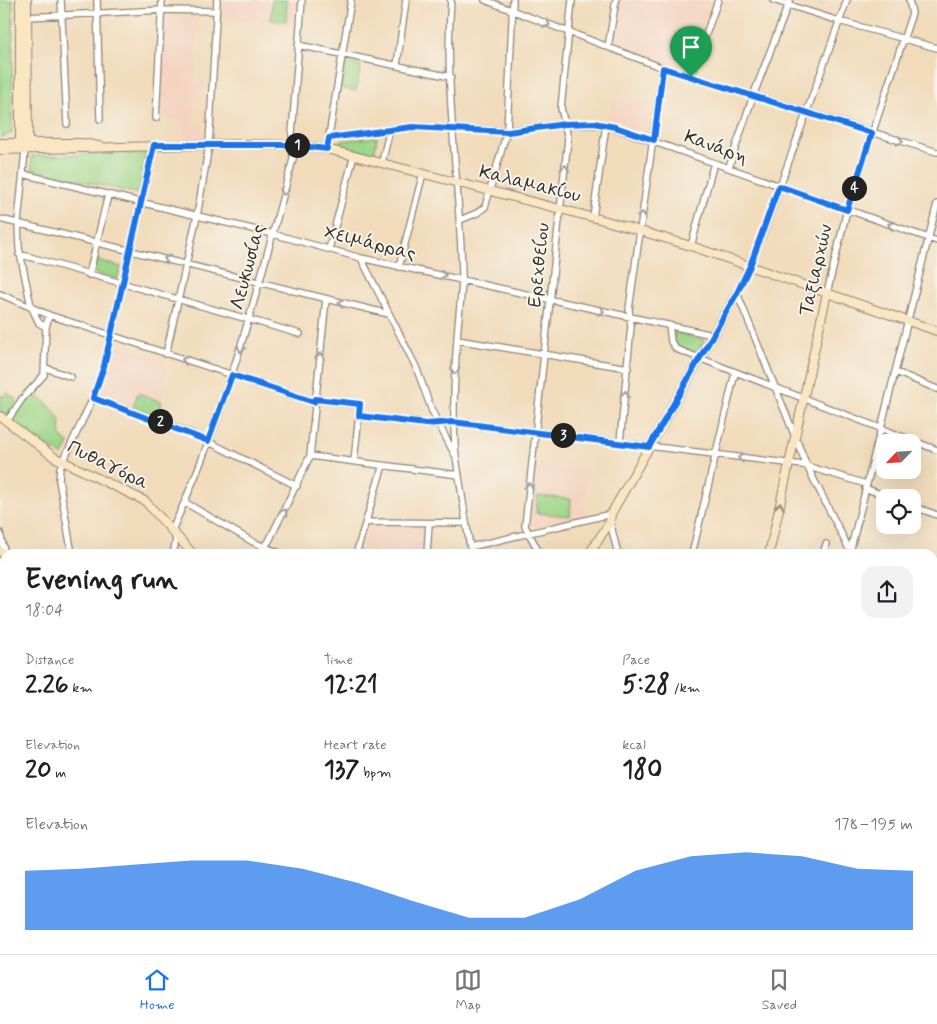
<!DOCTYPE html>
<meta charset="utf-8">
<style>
:root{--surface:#fff;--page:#f2f2f2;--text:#202124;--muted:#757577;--line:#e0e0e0;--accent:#1a73e8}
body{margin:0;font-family:Mynerve,sans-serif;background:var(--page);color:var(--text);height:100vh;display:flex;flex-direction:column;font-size:19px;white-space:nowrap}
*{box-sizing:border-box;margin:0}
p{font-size:16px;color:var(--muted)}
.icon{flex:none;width:28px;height:28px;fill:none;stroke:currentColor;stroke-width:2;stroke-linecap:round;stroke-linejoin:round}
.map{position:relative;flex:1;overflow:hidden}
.details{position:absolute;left:0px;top:549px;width:938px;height:406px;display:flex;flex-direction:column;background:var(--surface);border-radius:15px 15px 0 0;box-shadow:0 5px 20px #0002}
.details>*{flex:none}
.needle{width:32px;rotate:245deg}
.controls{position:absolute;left:876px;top:434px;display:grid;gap:10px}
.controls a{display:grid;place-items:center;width:45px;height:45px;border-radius:10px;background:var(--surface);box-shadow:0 5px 20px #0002;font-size:25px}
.pin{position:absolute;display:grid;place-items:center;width:42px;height:42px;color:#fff;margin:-51px -21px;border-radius:50% 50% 50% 0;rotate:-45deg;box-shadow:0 0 5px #0007}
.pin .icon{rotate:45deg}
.km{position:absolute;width:25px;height:25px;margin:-12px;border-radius:50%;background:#222;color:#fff;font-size:14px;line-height:25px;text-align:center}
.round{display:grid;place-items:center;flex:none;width:52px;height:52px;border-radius:15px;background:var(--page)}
.summary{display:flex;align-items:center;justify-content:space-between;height:85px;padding:0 25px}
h1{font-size:28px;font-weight:700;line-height:38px}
.figures{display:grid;grid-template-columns:repeat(3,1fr);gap:8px;height:85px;padding:5px 25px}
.figures div{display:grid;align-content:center}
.figures b{font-size:25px;font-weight:700}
.figures small{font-size:14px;font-weight:400}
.figures p{font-size:14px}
.chart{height:140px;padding:10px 25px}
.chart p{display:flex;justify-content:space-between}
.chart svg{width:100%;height:90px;margin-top:5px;fill:var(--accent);opacity:.7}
.menu{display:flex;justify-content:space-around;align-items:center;height:70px;border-top:1px solid var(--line);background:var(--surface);font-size:14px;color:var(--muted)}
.menu a{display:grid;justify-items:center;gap:2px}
.menu .active{color:var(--accent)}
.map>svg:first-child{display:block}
</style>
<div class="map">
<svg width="937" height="954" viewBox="0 0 937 954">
<rect width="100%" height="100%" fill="#f7f3e8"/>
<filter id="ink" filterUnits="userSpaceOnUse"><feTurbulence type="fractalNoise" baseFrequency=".02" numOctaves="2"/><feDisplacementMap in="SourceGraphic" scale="10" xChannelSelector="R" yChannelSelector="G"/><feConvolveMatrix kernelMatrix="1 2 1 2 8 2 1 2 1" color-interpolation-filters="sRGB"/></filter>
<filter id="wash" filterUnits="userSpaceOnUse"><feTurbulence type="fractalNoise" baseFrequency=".0096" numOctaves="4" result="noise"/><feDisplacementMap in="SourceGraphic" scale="20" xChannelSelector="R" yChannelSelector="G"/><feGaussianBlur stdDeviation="1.12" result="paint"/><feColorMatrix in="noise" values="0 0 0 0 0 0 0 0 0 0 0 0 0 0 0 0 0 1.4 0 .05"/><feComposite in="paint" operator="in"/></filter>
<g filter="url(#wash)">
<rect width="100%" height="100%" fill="#f1dbbb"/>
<path fill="#f4d3c0" d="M221 0H296L294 25 220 19Z
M620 0H708L705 10 709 12 685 72 613 44Z
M164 15H198L195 83H205V99L195 98 193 124 203 125V139H183V121L160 119Z
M611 99 652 105 647 135 629 129 621 122 609 120Z
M115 344 164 359 167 362 168 361 159 416 101 395 110 360H113L115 354 112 351Z
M536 465 588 470 586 493 582 494 581 500 587 515 534 527 529 523Z
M368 527 426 528 424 554H361Z
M0 697H3L5 715V762H0Z"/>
<path fill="#9ed689" stroke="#64805a" d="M0 0H13L12 133 0 138Z
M272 0H287L286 21 271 20Z
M346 62 361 65 356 91 341 88Z
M377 137 374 155 339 146 340 141Z
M146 153 139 194 32 169 31 156Z
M97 260 121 267 117 279 94 273Z
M674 332 704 340 697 355 675 345Z
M7 393 17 400 7 417 0 412V395L4 397Z
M138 393 162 402 157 416 133 407Z
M28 395C40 394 57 411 60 422 61 427 60 432 61 437L69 443 63 456 11 421Z
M538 496 571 499 570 516 536 513Z
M8 950H68L72 954H7Z"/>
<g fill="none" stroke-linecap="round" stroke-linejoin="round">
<path stroke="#58b0d5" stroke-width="11" d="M0 927H5
M48 950 53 954"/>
</g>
</g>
<g filter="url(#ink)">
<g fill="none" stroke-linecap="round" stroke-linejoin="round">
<defs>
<path id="street" d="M61 0 67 124
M97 0 100 119
M451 0C444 92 460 184 462 275 462 297 458 318 457 340 454 379 452 417 456 457
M485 0 663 68 937 152
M773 0 839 21 937 48
M847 0 762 236 737 293 807 466 850 551
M27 17 162 10 216 11
M298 45 451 77
M608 47 616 0
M397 65 406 0
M691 77 718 0
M156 118 162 0
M329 138 412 127 507 131 565 124 606 125 937 241
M23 148 25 151 18 222 19 248 31 306 39 323 46 327
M327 149 351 0
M382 162 390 129
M729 167 753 96 790 0
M23 174 273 234 361 258 713 335
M593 217 606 125
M0 219 389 314
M460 220 477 213 485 207 507 131 513 0
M691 246 714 163
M329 249 354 155
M19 254 300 334
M361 258 416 367 432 411 456 457 471 554
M399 267 423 173
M89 275 108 195
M827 293 847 210 912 13 909 0
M0 294 49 315 315 402
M669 325 671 342 676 349 937 450
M457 340 628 368
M166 354 197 216 209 145 217 0
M46 368 71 377
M896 372 937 389
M93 398 193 434 297 486
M315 399 360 405 354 461
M359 416 426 424 453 422 803 465 866 484
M7 421 22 399 44 375 46 327 49 315
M620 442 631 326 629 309 663 68
M310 456 459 475
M865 488 890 498
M186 503 253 542 282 554
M912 506 937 515
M366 522 466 523
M610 522 618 554
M0 533 5 554
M470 547 611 514
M850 552 937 204
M72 554 59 480 60 468 93 398 104 366 154 145
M173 554 176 540 172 530C227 412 259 284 293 159L292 134 302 0
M259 554 269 541 310 456 326 299
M356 554 383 465
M427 554 429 523
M540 554 525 526 568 139 561 108 572 0
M692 554 735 373
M823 554 826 544
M932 609 937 595
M0 685 1 693
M932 716 937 717
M932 785 937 778
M0 818H5
M932 855 937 856
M0 919H5
M932 928H937
M74 950 79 954
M138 950V954
M403 950V954
M250 954 258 950
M609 954 610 950
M798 954 799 950
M806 954 809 950"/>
<path id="secondary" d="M20 0V144
M0 143H81L99 146
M0 150 244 144 293 145 327 149 603 220 691 246 937 331
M25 151 28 144 27 0
M0 416 54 457 145 501 193 554
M0 551 5 556
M589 554 610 522 611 514 737 293
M769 554 827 293
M224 950 225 954
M328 950 331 954
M518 950 519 954
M530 950 531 954
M707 954V950
M924 954 929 950"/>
</defs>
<use href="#street" stroke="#8e8373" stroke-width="8"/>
<use href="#secondary" stroke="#8e8373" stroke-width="10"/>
<use href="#street" stroke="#fff" stroke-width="5.5"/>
<use href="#secondary" stroke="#fbe6c4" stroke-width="8"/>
</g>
<defs><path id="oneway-chevron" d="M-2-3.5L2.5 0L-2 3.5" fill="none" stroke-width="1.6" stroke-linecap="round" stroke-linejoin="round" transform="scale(1.25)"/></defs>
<g stroke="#a0a0a0">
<use href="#oneway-chevron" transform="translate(547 24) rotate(21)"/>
<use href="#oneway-chevron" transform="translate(900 141) rotate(16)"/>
<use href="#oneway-chevron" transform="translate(565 168) rotate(-84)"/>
<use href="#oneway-chevron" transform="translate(284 192) rotate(105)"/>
<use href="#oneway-chevron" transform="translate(642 215) rotate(-81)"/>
<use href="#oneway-chevron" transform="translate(891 225) rotate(-160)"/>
<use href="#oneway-chevron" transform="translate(167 259) rotate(-166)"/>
<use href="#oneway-chevron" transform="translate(443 275) rotate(11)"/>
<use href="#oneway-chevron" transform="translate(341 303) rotate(-166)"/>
<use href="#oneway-chevron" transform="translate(601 311) rotate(12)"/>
<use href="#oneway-chevron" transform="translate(241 349) rotate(109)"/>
<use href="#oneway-chevron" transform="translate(320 356) rotate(-84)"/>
<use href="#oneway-chevron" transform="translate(185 360) rotate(-162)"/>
<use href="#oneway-chevron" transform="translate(455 371) rotate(93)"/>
<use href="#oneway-chevron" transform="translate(625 394) rotate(-84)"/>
<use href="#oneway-chevron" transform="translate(741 458) rotate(-173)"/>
<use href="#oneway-chevron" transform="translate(529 486) rotate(-84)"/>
<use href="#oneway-chevron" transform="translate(284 512) rotate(-63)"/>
</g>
<use stroke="#938878" href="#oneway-chevron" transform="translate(780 506) rotate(-78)"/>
</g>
<g fill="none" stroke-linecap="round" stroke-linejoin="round" filter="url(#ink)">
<defs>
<path id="route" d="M663 68 872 133 847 210 779 186 750 266 737 293 649 447 453 422 426 424 359 416 360 404 315 399 314 402 232 375 208 441 93 398 104 366 154 145H293L327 149 329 138 412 127 508 132 565 124 594 123 615 127 654 140Z"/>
</defs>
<use href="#route" stroke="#fff" stroke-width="10"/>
<use href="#route" stroke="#1a73e8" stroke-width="6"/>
</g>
<g text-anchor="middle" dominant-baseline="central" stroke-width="4" stroke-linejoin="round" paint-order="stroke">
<g font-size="19" fill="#2b2b2b" stroke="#f7f3e8">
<text transform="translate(716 147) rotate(20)">Κανάρη</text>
<text transform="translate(530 184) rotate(14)">Καλαμακίου</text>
<text transform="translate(370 243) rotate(14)">Χειμάρρας</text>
<text transform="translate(539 265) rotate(-84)">Ερεχθείου</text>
<text transform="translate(248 267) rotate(-75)">Λευκωσίας</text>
<text transform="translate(816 270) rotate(-77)">Ταξιαρχών</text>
<text transform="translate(108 465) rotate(26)">Πυθαγόρα</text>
</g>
</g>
</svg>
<div class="controls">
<a><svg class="needle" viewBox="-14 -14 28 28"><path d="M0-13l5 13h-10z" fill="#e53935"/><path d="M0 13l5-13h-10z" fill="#757577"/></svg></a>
<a><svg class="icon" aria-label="locate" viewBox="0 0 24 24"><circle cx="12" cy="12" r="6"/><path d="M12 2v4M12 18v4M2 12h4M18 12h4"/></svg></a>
</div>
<div class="pin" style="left:691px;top:77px;background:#1e9e55"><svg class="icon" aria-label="arrive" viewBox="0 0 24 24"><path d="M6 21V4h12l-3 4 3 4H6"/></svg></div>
<b class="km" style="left:297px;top:145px">1</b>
<b class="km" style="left:160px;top:421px">2</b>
<b class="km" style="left:563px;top:435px">3</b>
<b class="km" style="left:854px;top:188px">4</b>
<section class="details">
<div class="summary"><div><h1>Evening run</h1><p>18:04</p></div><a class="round"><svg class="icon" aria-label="share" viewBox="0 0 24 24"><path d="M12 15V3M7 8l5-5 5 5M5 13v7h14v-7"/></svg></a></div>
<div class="figures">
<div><p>Distance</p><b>2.26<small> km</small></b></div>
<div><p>Time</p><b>12:21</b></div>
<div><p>Pace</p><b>5:28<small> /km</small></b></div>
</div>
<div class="figures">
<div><p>Elevation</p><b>20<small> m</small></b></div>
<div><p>Heart rate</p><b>137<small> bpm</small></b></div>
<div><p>kcal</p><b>180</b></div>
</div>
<div class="chart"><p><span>Elevation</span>178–195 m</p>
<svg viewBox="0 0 160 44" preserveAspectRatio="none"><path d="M0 44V15L10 14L20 12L30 10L40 10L50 14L60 21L70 30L80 38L90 38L100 29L110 15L120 8L130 6L140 8L150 14L160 15V44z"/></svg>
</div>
</section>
</div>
<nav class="menu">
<a class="active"><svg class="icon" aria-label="home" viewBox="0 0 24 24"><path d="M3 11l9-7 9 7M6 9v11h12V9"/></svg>Home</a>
<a><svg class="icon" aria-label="map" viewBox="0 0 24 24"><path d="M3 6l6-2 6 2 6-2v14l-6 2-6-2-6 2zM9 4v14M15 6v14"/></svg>Map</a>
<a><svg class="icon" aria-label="saved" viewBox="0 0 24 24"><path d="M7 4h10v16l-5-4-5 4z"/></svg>Saved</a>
</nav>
